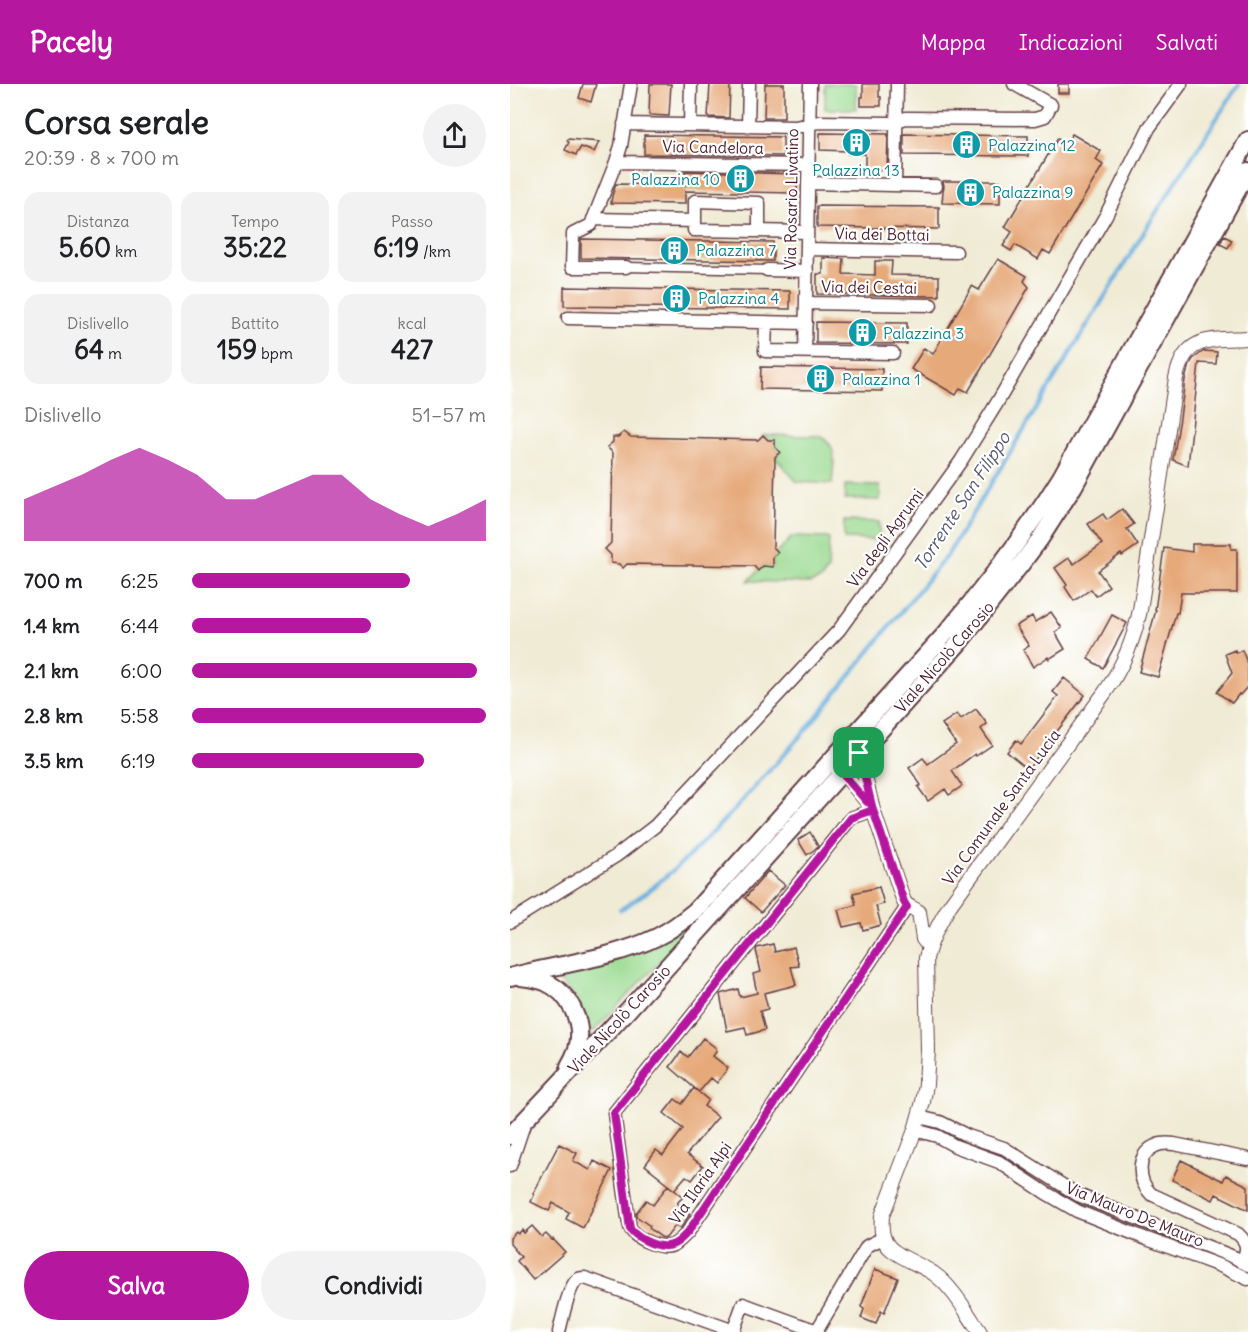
<!DOCTYPE html>
<html lang="it">
<meta charset="utf-8">
<style>
:root{--surface:#fff;--page:#f2f2f2;--text:#202124;--muted:#757577;--accent:#b5179e}
body{margin:0;font-family:Delius,sans-serif;background:var(--page);color:var(--text);height:100vh;display:flex;flex-direction:column;font-size:22px;white-space:nowrap}
*{box-sizing:border-box;margin:0}
p{font-size:20px;color:var(--muted)}
.icon{flex:none;width:33px;height:33px;fill:none;stroke:currentColor;stroke-width:2;stroke-linecap:round;stroke-linejoin:round}
.map{position:relative;flex:1;overflow:hidden}
.sheet{display:flex;flex-direction:column;background:var(--surface);width:510px}
.sheet>*{flex:none}
.pin{position:absolute;display:grid;place-items:center;width:51px;height:51px;color:#fff;margin:-26px;border-radius:12px;box-shadow:0 3px 9px #0006}
.round{display:grid;place-items:center;flex:none;width:63px;height:63px;border-radius:32px;background:var(--page)}
.summary{display:flex;align-items:center;justify-content:space-between;height:102px;padding:0 24px}
h1{font-size:33px;font-weight:700;line-height:45px}
.metrics{display:grid;grid-template-columns:repeat(3,1fr);gap:9px;height:102px;padding:6px 24px}
.metrics div{display:grid;align-content:center;border-radius:15px;background:var(--page);text-align:center}
.metrics b{font-size:26px;font-weight:700}
.metrics small{font-size:16px;font-weight:400}
.metrics p{font-size:16px}
.chart{height:168px;padding:12px 24px}
.chart p{display:flex;justify-content:space-between}
.chart svg{width:100%;height:108px;margin-top:6px;fill:var(--accent);opacity:.7}
.cta{display:flex;gap:12px;margin-top:auto;padding:12px 24px}
.cta a{flex:1;height:69px;border-radius:36px;background:var(--accent);color:#fff;font-size:24px;font-weight:700;line-height:69px;text-align:center}
.cta a+a{background:var(--page);color:var(--text)}
ul{padding:0 24px;list-style:none;font-size:20px}
li{display:grid;grid-template-columns:96px 72px 1fr;align-items:center;height:45px}
li i{height:15px;border-radius:8px;background:var(--accent)}
header{display:flex;align-items:center;gap:36px;box-sizing:border-box;height:84px;padding:0 30px;background:var(--accent);color:#fff}
header strong{font-size:28px}
nav{display:flex;gap:33px;margin-inline-start:auto;font-size:21px}
main{display:flex;flex:1;min-height:0}
.map>svg:first-child{display:block}
</style>
<header>
<strong>Pacely</strong>
<nav><a>Mappa</a><a>Indicazioni</a><a>Salvati</a></nav>
</header>
<main>
<section class="sheet">
<div class="summary"><div><h1>Corsa serale</h1><p>20:39 · 8 × 700 m</p></div><a class="round"><svg class="icon" aria-label="share" viewBox="0 0 24 24"><path d="M12 15V3M7 8l5-5 5 5M5 13v7h14v-7"/></svg></a></div>
<div class="metrics">
<div><p>Distanza</p><b>5.60<small> km</small></b></div>
<div><p>Tempo</p><b>35:22</b></div>
<div><p>Passo</p><b>6:19<small> /km</small></b></div>
</div>
<div class="metrics">
<div><p>Dislivello</p><b>64<small> m</small></b></div>
<div><p>Battito</p><b>159<small> bpm</small></b></div>
<div><p>kcal</p><b>427</b></div>
</div>
<div class="chart"><p><span>Dislivello</span>51–57 m</p>
<svg viewBox="0 0 160 44" preserveAspectRatio="none"><path d="M0 44V27L10 22L20 17L30 11L40 6L50 11L60 17L70 27L80 27L90 22L100 17L110 17L120 27L130 33L140 38L150 33L160 27V44z"/></svg>
</div>
<ul>
<li><b>700 m</b>6:25<i style="width:74%"></i></li>
<li><b>1.4 km</b>6:44<i style="width:61%"></i></li>
<li><b>2.1 km</b>6:00<i style="width:97%"></i></li>
<li><b>2.8 km</b>5:58<i style="width:100%"></i></li>
<li><b>3.5 km</b>6:19<i style="width:79%"></i></li>
</ul>
<div class="cta"><a>Salva</a><a>Condividi</a></div>
</section>
<div class="map">
<svg width="738" height="1248" viewBox="0 0 738 1248">
<rect width="100%" height="100%" fill="#fff"/>
<filter id="ink" filterUnits="userSpaceOnUse"><feTurbulence type="fractalNoise" baseFrequency=".0167" numOctaves="2"/><feDisplacementMap in="SourceGraphic" scale="12" xChannelSelector="R" yChannelSelector="G"/><feConvolveMatrix kernelMatrix="1 2 1 2 8 2 1 2 1" color-interpolation-filters="sRGB"/></filter>
<filter id="wash" filterUnits="userSpaceOnUse"><feTurbulence type="fractalNoise" baseFrequency=".008" numOctaves="4" result="noise"/><feDisplacementMap in="SourceGraphic" scale="24" xChannelSelector="R" yChannelSelector="G"/><feGaussianBlur stdDeviation="1.35" result="paint"/><feColorMatrix in="noise" values="0 0 0 0 0 0 0 0 0 0 0 0 0 0 0 0 0 1.4 0 .05"/><feComposite in="paint" operator="in"/></filter>
<g filter="url(#wash)">
<rect width="100%" height="100%" fill="#f0ebd4"/>
<path fill="#9ada90" stroke="#727c5e" stroke-width="1.5" d="M315 0H346V25H315Z
M253 351 309 352C330 361 323 381 322 400L287 398 265 373 270 368 265 363V356H258Z
M335 401 370 402V416L335 415Z
M334 437 369 438V456L334 455Z
M282 453 319 454 318 486 311 495 300 499 238 497 253 482 263 483V473Z
M186 835 189 837 76 955C76 926 65 907 41 891Z"/>
<g fill="none" stroke-linecap="round" stroke-linejoin="round">
<path stroke="#69afdf" stroke-width="4" d="M110 826 141 805 175 776 225 725 294 648 438 470 642 135 729 0"/>
</g>
<g id="blocks">
<path fill="#e6a979" d="M73 0H86L81 18 69 14Z
M140 0H161L159 32 139 31Z
M200 0H220L219 34 198 33Z
M255 0H274V34H254Z
M353 0H369V13H371V22H351V13H353Z
M548 0H559V9H548Z
M310 49 378 50 377 86H367V84H355V70H338V67L310 66Z
M394 50 518 52V72L394 71Z
M562 50 591 67 586 76 593 81 540 170 533 166 528 175 505 161 501 167 493 162 502 148 495 143 548 54 556 59Z
M134 51 273 53V72L134 70Z
M58 55 89 58 84 68 71 63 66 71 55 66 59 58 57 57Z
M175 87 287 90V109L175 107V120L101 119 102 112 106 100 175 101Z
M433 97H490V120L432 119 433 107 434 102Z
M307 122 429 123V145L307 143Z
M714 152 722 156 718 164 710 160Z
M71 155 263 158V177L71 174Z
M313 174 334 175 333 190 365 191V177H382L381 191 429 192V212L307 210V190H313Z
M488 175 517 192 514 197 519 203 458 308 450 304 446 311 401 285 414 264 423 270 462 202 469 206Z
M54 203 280 207V225L54 222Z
M306 238 397 239V260L306 259Z
M694 267 707 268 706 280 689 279 678 382 663 376 670 334 675 296 678 284 683 275Z
M251 283 372 285V307L250 305Z
M114 348 121 353 248 356 253 351 258 356H265V363L270 368 265 373 263 463 268 468 263 473V483L253 482 248 487 244 482 117 480 113 484 109 480 101 479V471L95 465 101 459 103 369 97 363 103 358V353H108Z
M612 425 624 440 617 445 628 461 612 472 611 470 588 487 599 502 586 512 581 505 564 517 555 503 557 501 545 484 559 474 564 480 592 460 578 440 593 430 597 436Z
M682 460H721V465H727V509H671L668 529H666L648 593 629 588 646 526H645L654 464 682 468Z
M541 528 552 544 545 548 555 565 539 575 538 573 523 583 513 566 519 562 506 542 522 532 525 538Z
M602 531 617 539 593 584 578 575Z
M725 566 726 569 732 566 738 581V602L730 611 729 610 722 619 707 608 722 589 715 570Z
M554 594 575 611 518 685 497 668 506 656 511 660 548 612 543 608Z
M466 625 477 640 471 645 482 661 466 672 465 670 442 687 452 702 439 711 435 705 418 717 408 703 411 701 399 684 413 674 418 680 446 660 432 640 447 630 451 635Z
M300 748 308 762 305 765 297 771 288 756Z
M258 787 275 801 251 828 235 814Z
M369 803 374 820 366 822 371 841 353 846 351 839 333 843 328 826 346 821 343 809Z
M263 860 265 868 284 863 289 882 281 883 286 901 254 909 258 925 250 927 255 946 237 951 235 943 217 947 210 910 228 905 230 913 247 909 243 890 251 888 246 866 247 864Z
M193 954 206 964V968L203 972 218 984 207 999 201 994 189 1008 160 983 171 968 178 973Z
M184 1004 198 1016 194 1022 208 1033 177 1070 193 1082 182 1096 176 1092 164 1106 149 1094 150 1093 135 1081 146 1066 153 1071 173 1045 154 1029 165 1015 172 1020Z
M49 1060 67 1069 63 1077 80 1086 84 1077 102 1086 73 1144 56 1135 59 1128 43 1119 39 1127 21 1118 24 1111 23 1110Z
M671 1076 713 1097 716 1091 738 1102V1126L706 1110 703 1116 662 1096Z
M158 1101 173 1113 167 1119 180 1130 170 1145 165 1142 156 1154H154L151 1153 139 1144 140 1142 126 1132V1129L136 1116 143 1121Z
M22 1142 32 1153 36 1150 42 1156 43 1155 55 1168 23 1196 7 1177 11 1173 0 1160V1154L6 1148 8 1150 12 1146 14 1149Z
M365 1185 388 1194 374 1229 371 1227 366 1240 351 1234 354 1225 351 1223Z"/>
</g>
</g>
<g filter="url(#ink)">
<use href="#blocks" fill-opacity="0" stroke="#633e44" stroke-width="1.5"/>
<g fill="none" stroke-linecap="round" stroke-linejoin="round">
<defs>
<path id="pedestrian" d="M116 183 257 186"/>
<path id="minor" d="M114 40 285 43 309 38 380 39 396 34 525 35 535 32 541 21 504 0
M180 41 181 0
M238 43 239 0
M106 78 298 81
M298 99 426 102
M385 101 387 0
M83 135 185 137 184 146 297 148
M185 137V117L249 119V147
M297 165 446 168
M116 183H62L63 150 81 141 106 78 111 62 121 0
M257 186 297 187
M296 219 421 221
M58 234 296 239
M256 238 255 267 383 269
M295 268 300 0
M363 726 341 734 104 1029 118 1133C119 1137 119 1143 122 1147 128 1156 153 1166 163 1161 169 1158 174 1152 178 1148L397 823
M0 838 106 772 145 742 329 546 451 377 487 319 596 131 639 44 671 0
M409 1033 430 1038 458 1052 494 1064 568 1111 726 1174 738 1181
M405 1046 427 1052 445 1062 489 1078 536 1109 567 1127 637 1155 713 1183 738 1195
M0 1082 14 1040
M732 1178C738 1165 738 1159 728 1150L641 1110C628 1097 625 1071 645 1062 651 1059 657 1059 664 1060L738 1075
M49 1248C52 1236 58 1205 66 1197 69 1194 70 1194 75 1194L224 1247
M223 1248 233 1220 307 1247
M306 1248 357 1162 373 1154"/>
<path id="tertiary" d="M349 669 363 726 394 818C398 823 403 824 409 828L413 855 419 863
M325 682 338 695 357 718 361 719
M470 1248C456 1228 443 1203 423 1189 411 1181 388 1173 379 1163 371 1155 371 1143 372 1132L405 1046 413 1018 416 1000 418 966 416 874C421 854 430 838 440 821L596 607C613 582 624 556 630 526L666 294C675 251 701 256 738 254"/>
<path id="secondary" d="M0 893C48 880 101 875 147 853 161 846 173 837 185 827L437 548C478 499 517 448 551 393L738 56
M11 893C19 894 27 895 35 898 59 908 75 939 67 965 65 971 62 977 59 982
M0 1052 119 925 448 560 512 479 530 455 564 402 738 87"/>
</defs>
<use href="#pedestrian" stroke="#633e44" stroke-width="11"/>
<use href="#minor" stroke="#633e44" stroke-width="15"/>
<use href="#tertiary" stroke="#633e44" stroke-width="16"/>
<use href="#secondary" stroke="#633e44" stroke-width="20"/>
<use href="#pedestrian" stroke="#fff" stroke-width="8"/>
<use href="#minor" stroke="#fff" stroke-width="12"/>
<use href="#tertiary" stroke="#fff" stroke-width="14"/>
<use href="#secondary" stroke="#fff" stroke-width="16"/>
</g>
</g>
<g fill="none" stroke-linecap="round" stroke-linejoin="round" filter="url(#ink)">
<defs>
<path id="route" d="M349 669 331 688 357 718 361 719 363 726 341 734 104 1029 120 1145C128 1155 151 1167 164 1160 169 1158 174 1152 178 1148L397 823 394 818 363 726 349 669"/>
</defs>
<use href="#route" stroke="#fff" stroke-width="12"/>
<use href="#route" stroke="#b5179e" stroke-width="8"/>
</g>
<defs>
<symbol id="building-disc" viewBox="-11 -11 22 22"><circle r="9.5" fill="#0f9aa8" stroke="#fff"/><path d="M-4-6H4V6H1V3H-1V6H-4ZM-2.5-4.3h1.7v1.8h-1.7ZM.8-4.3h1.7v1.8H.8ZM-2.5-1h1.7V.8h-1.7ZM.8-1h1.7V.8H.8Z" fill="#fff"/></symbol>
</defs>
<g fill-rule="evenodd">
<use href="#building-disc" x="330" y="42" width="33" height="33"/>
<use href="#building-disc" x="440" y="44" width="33" height="33"/>
<use href="#building-disc" x="214" y="78" width="33" height="33"/>
<use href="#building-disc" x="444" y="92" width="33" height="33"/>
<use href="#building-disc" x="148" y="150" width="33" height="33"/>
<use href="#building-disc" x="150" y="198" width="33" height="33"/>
<use href="#building-disc" x="336" y="232" width="33" height="33"/>
<use href="#building-disc" x="294" y="278" width="33" height="33"/>
</g>
<g text-anchor="middle" dominant-baseline="central" stroke-width="4.5" stroke-linejoin="round" paint-order="stroke">
<g font-size="16" fill="#0d838f" stroke="#fff" text-anchor="start">
<text x="478" y="61">Palazzina 12</text>
<text x="346" y="86" text-anchor="middle">Palazzina 13</text>
<text x="210" y="95" text-anchor="end">Palazzina 10</text>
<text x="482" y="108">Palazzina 9</text>
<text x="186" y="166">Palazzina 7</text>
<text x="188" y="214">Palazzina 4</text>
<text x="373" y="249">Palazzina 3</text>
<text x="332" y="295">Palazzina 1</text>
</g>
<g font-size="16" fill="#4a1f2b" stroke="#fff">
<text transform="translate(203 63) rotate(1)">Via Candelora</text>
<text transform="translate(281 115) rotate(-89)">Via Rosario Livatino</text>
<text transform="translate(372 150) rotate(1)">Via dei Bottai</text>
<text transform="translate(359 203) rotate(1)">Via dei Cestai</text>
<text transform="translate(375 454) rotate(-54)">Via degli Agrumi</text>
<text transform="translate(434 573) rotate(-49)">Viale Nicolò Carosio</text>
<text transform="translate(491 723) rotate(-54)">Via Comunale Santa Lucia</text>
<text transform="translate(109 935) rotate(-47)">Viale Nicolò Carosio</text>
<text transform="translate(190 1099) rotate(-55)">Via Ilaria Alpi</text>
<text transform="translate(625 1130) rotate(22)">Via Mauro De Mauro</text>
</g>
<g font-size="18" font-style="italic" fill="#565973" stroke="#fff">
<text transform="translate(452 417) rotate(-57)">Torrente San Filippo</text>
</g>
</g>
</svg>
<div class="pin" style="left:349px;top:669px;background:#1e9e55"><svg class="icon" aria-label="arrive" viewBox="0 0 24 24"><path d="M6 21V4h12l-3 4 3 4H6"/></svg></div>
</div>
</main>
